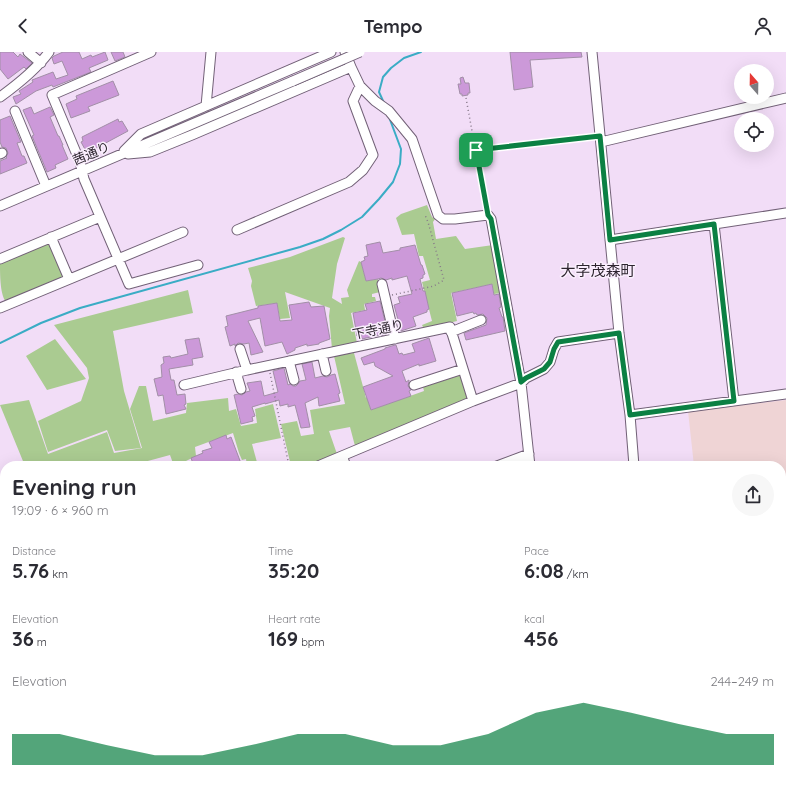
<!DOCTYPE html>
<meta charset="utf-8">
<style>
:root{--surface:#fff;--page:#f7f7f7;--text:#2b2b33;--muted:#7c7c81;--accent:#0b8043}
body{margin:0;font-family:Quicksand,"Noto Sans JP",sans-serif;background:var(--page);color:var(--text);height:100vh;display:flex;flex-direction:column;font-size:15px;white-space:nowrap}
*{box-sizing:border-box;margin:0}
p{font-size:13px;color:var(--muted)}
.icon{flex:none;width:22px;height:22px;fill:none;stroke:currentColor;stroke-width:2;stroke-linecap:round;stroke-linejoin:round}
.map{position:relative;flex:1;overflow:hidden}
.sheet{position:absolute;left:0px;top:409px;width:786px;height:324px;display:flex;flex-direction:column;background:var(--surface);border-radius:16px 16px 0 0;box-shadow:0 4px 16px #0002}
.sheet>*{flex:none}
.needle{width:26px;rotate:340deg}
.controls{position:absolute;left:734px;top:12px;display:grid;gap:8px}
.controls a{display:grid;place-items:center;width:40px;height:40px;border-radius:50%;background:var(--surface);box-shadow:0 4px 16px #0002;font-size:20px}
.pin{position:absolute;display:grid;place-items:center;width:34px;height:34px;color:#fff;margin:-17px;border-radius:8px;box-shadow:0 2px 6px #0006}
.round{display:grid;place-items:center;flex:none;width:42px;height:42px;border-radius:21px;background:var(--page)}
.overview{display:flex;align-items:center;justify-content:space-between;height:68px;padding:0 12px}
h1{font-size:22px;font-weight:700;line-height:30px}
.metrics{display:grid;grid-template-columns:repeat(3,1fr);gap:6px;height:68px;padding:4px 12px}
.metrics div{display:grid;align-content:center}
.metrics b{font-size:20px;font-weight:700}
.metrics small{font-size:11px;font-weight:400}
.metrics p{font-size:11px}
.chart{height:112px;padding:8px 12px}
.chart p{display:flex;justify-content:space-between}
.chart svg{width:100%;height:72px;margin-top:4px;fill:var(--accent);opacity:.7}
header{display:flex;justify-content:space-between;align-items:center;height:52px;padding:0 12px;background:var(--surface);font-size:18px;font-weight:700}
.map>svg:first-child{display:block}
</style>
<header><svg class="icon" aria-label="back" viewBox="0 0 24 24"><path d="M15 5l-7 7 7 7"/></svg>Tempo<svg class="icon" aria-label="person" viewBox="0 0 24 24"><circle cx="12" cy="8" r="4"/><path d="M4 21q1-7 8-7t8 7"/></svg></header>
<div class="map">
<svg width="786" height="733" viewBox="0 0 786 733">
<rect width="100%" height="100%" fill="#f2ddf7"/>
<path fill="#efd4d5" d="M786 348V456L781 457V414H694L688 359Z"/>
<path fill="#aacb91" d="M427 153 432 165 435 167 433 170 436 187 456 184 465 197 493 193 501 241 494 242 492 232 451 241 457 269 424 277 422 273 432 269 422 230 430 228 423 204H419L414 182 402 183 396 166 401 162Z
M343 185 345 186 337 212 332 246 342 252 341 246 349 245 347 238 359 209 361 210 366 229 378 227 380 240 372 242V245H375L376 249 364 252 365 258 351 261 357 291 332 297 329 264 330 256 285 240 290 266 280 267 277 251 256 254 251 234 252 229 248 216 290 205Z
M49 191 64 227 7 251C0 245 0 222 0 212Z
M188 238 193 261 113 279 124 339 141 396 115 399 107 378 48 400 38 369 81 349 89 326 87 316 54 273Z
M55 287 86 327 47 338 26 304Z
M354 301 365 342V343L366 346H367L371 358 424 339 423 335 461 323 468 347 355 394 350 375 329 379 337 402 308 414H291L281 372 297 369 301 384 314 382 310 358 345 352 334 304Z
M139 334H146L153 369 186 361 187 351 228 346 229 359 236 357 241 374 257 371 255 357 273 352 281 386 252 392 258 414H247L246 407 242 408 239 401 233 381 195 395 196 404 186 409 188 414H174L170 403 133 413V414H25L0 353 29 348 48 402 107 380 114 401 142 396 130 357Z
M786 591V643L781 636V593Z"/>
<g fill="none" stroke-linecap="round" stroke-linejoin="round">
<path stroke="#3aacc5" stroke-width="2" d="M384 51 379 40 383 25 391 16 404 6 421 0
M0 291 41 271 80 256 300 195 323 187 341 178 362 165 379 147 393 130 400 112 401 97 389 65"/>
<path stroke="#3aacc5" stroke-width="13" d="M781 534 786 531
M505 733 507 728"/>
</g>
<path fill="#cc99d9" stroke="#a28fa7" d="M0 0H13L18 5 20 2 32 11 26 17 24 15 8 27 0 17Z
M63 0H79L82 7 91 3 92 5 105 0 108 8 89 16 91 20 53 35 52 33 36 39 16 52 13 45 21 42 19 39 33 30 32 28 53 20 56 27 68 23 62 9 54 12 52 6 54 4Z
M111 0H123L125 5 115 9Z
M510 0H581L582 5 530 8 533 35 514 38Z
M463 25 465 31H469L470 41H468V43L462 44V42H460L458 32H461L460 26Z
M113 29 119 43 88 55 90 59 71 66 66 52 77 47 76 44Z
M31 55 34 62 50 55 54 63 50 65 58 84H59L63 93H62L68 107 55 113 56 116 47 120 32 84 34 83 23 58Z
M10 64 21 90 17 91 22 104H24L27 111 0 122V109L7 106 6 105 8 101 6 96 2 95 0 90V68Z
M118 67 119 70 122 69 128 79 87 101 81 90 83 89 82 85Z
M380 190 383 201 400 198V196L415 193 421 213H422L425 222 423 223V226L420 227 423 239H425L429 257 427 258V260L413 265 416 274 401 279 394 253 400 251 398 245 412 242 407 224 392 228V226L386 228 381 226 378 227 366 229 361 210 365 208 364 205 368 204 366 193Z
M492 232 494 243 499 242 501 255 499 256 502 265H503L505 279 466 288 464 281 486 273 487 266 483 262 477 263 476 261 474 262 473 260 457 264 452 241Z
M380 249 388 282 379 284V283L362 287 361 283 357 284 353 261 367 258 365 252Z
M309 250 311 255 324 254 330 287 319 291V292L307 294V292L295 296V298L287 302 282 290 265 294 260 266 248 269 263 300 251 303 249 291 244 292 238 291 235 294V292L230 294 225 275 228 274 226 264 258 256V254L277 251 280 269 292 268 289 253Z
M199 286 203 305 192 307 193 313 169 317 171 328H174L177 343 185 342 186 352 184 353 186 357 166 362 163 343 158 344 154 327 162 325 161 313 164 311 163 305 170 304 171 306 188 302 185 288Z
M429 286 436 309 419 314V312L402 319 406 330 409 328V329L408 334 411 338 409 339 411 344 371 358 363 335 393 324 375 314 374 310 364 313 361 306 385 297V296L395 293H396L399 302 402 301 403 303 415 300 412 292Z
M312 310 315 326 323 324 327 325 331 323 335 322 340 341 338 342 340 349 319 354 318 345 305 351 310 375 301 376 295 353 288 355V352L280 354 279 348 265 352V351L252 355 255 364 252 365 253 369 241 372 234 343 238 342 242 343 246 340 250 339 247 331 261 329 264 344 278 340 273 319 284 316 288 333 290 332 293 334H296L298 332 300 329 306 328 302 312Z
M226 383 227 387 231 385 242 414H194L191 406 203 401 202 399 212 396 209 390Z"/>
<g fill="none" stroke-linecap="round" stroke-linejoin="round">
<defs>
<path id="minor" d="M28 0 41 11
M151 0 52 43 80 110 84 127 129 232 198 213
M345 0 351 15 360 34 375 49 389 59 412 87 438 163 443 167H455L488 163 491 167 521 331 530 414
M592 0 619 281 630 363 634 414
M0 45C18 32 36 18 49 0
M206 54 211 0
M15 59 46 134
M601 90 786 46
M124 99 141 82 331 0
M0 102 2 101
M128 102 150 100 192 83 351 15
M0 154 293 29
M714 172 734 349
M237 178 349 130 363 118 373 103 353 49 360 34
M51 185 69 227
M610 188 786 161
M0 207 100 165
M382 232 395 287
M0 256 183 180
M451 280 481 268
M240 297 247 318
M322 302 326 319
M289 309 294 328
M236 320 241 337
M184 333 247 318 450 275 473 349
M414 333 463 317
M630 363 786 342
M342 404 346 414
M318 414 473 349 521 331 526 326 544 317 550 310 554 297 558 290 619 281
M497 414 529 402
M781 495 786 492
M781 544 786 540
M0 552 5 550
M0 714 5 711
M0 722 8 733
M219 728V733
M497 728 499 733
M588 728 591 733
M701 728 703 733
M11 733 21 728
M231 733 235 728
M388 733 394 728
M512 733 516 728
M568 733 575 728"/>
</defs>
<use href="#minor" stroke="#726177" stroke-width="11"/>
<path stroke="#867889" stroke-width="1.5" stroke-dasharray="1 3" stroke-linecap="butt" d="M466 46 486 156
M476 98 593 85
M392 243 434 234 444 228 428 170 425 163
M270 321 289 414
M0 697 5 695
M129 728 130 730 134 728
M201 728 209 733"/>
<use href="#minor" stroke="#fff" stroke-width="9"/>
<defs>
<path id="minor-bridge" d="M293 29 360 0"/>
</defs>
<use href="#minor-bridge" stroke="#726177" stroke-width="11" stroke-linecap="butt"/>
<use href="#minor-bridge" stroke="#fff" stroke-width="9"/>
</g>
<g fill="none" stroke-linecap="round" stroke-linejoin="round">
<defs>
<path id="route" d="M600 84 610 188 714 172 734 349 630 363 619 281 558 290 554 297 550 310 544 317 526 326 521 330 491 167 488 163 476 98Z"/>
</defs>
<use href="#route" stroke="#fff" stroke-width="8"/>
<use href="#route" stroke="#0b8043" stroke-width="5"/>
</g>
<g text-anchor="middle" dominant-baseline="central" stroke-width="3" stroke-linejoin="round" paint-order="stroke">
<g font-size="13" fill="#2d252f" stroke="#faeefd">
<text transform="translate(91 101) rotate(-23)">茜通り</text>
<text transform="translate(378 277) rotate(-12)">下寺通り</text>
</g>
<g font-size="15" fill="#2d252f" stroke="#faeefd">
<text x="598" y="218">大字茂森町</text>
</g>
</g>
</svg>
<div class="controls">
<a><svg class="needle" viewBox="-14 -14 28 28"><path d="M0-13l5 13h-10z" fill="#e53935"/><path d="M0 13l5-13h-10z" fill="#7c7c81"/></svg></a>
<a><svg class="icon" aria-label="locate" viewBox="0 0 24 24"><circle cx="12" cy="12" r="6"/><path d="M12 2v4M12 18v4M2 12h4M18 12h4"/></svg></a>
</div>
<div class="pin" style="left:476px;top:98px;background:#1e9e55"><svg class="icon" aria-label="arrive" viewBox="0 0 24 24"><path d="M6 21V4h12l-3 4 3 4H6"/></svg></div>
<section class="sheet">
<div class="overview"><div><h1>Evening run</h1><p>19:09 · 6 × 960 m</p></div><a class="round"><svg class="icon" aria-label="share" viewBox="0 0 24 24"><path d="M12 15V3M7 8l5-5 5 5M5 13v7h14v-7"/></svg></a></div>
<div class="metrics">
<div><p>Distance</p><b>5.76<small> km</small></b></div>
<div><p>Time</p><b>35:20</b></div>
<div><p>Pace</p><b>6:08<small> /km</small></b></div>
</div>
<div class="metrics">
<div><p>Elevation</p><b>36<small> m</small></b></div>
<div><p>Heart rate</p><b>169<small> bpm</small></b></div>
<div><p>kcal</p><b>456</b></div>
</div>
<div class="chart"><p><span>Elevation</span>244–249 m</p>
<svg viewBox="0 0 160 44" preserveAspectRatio="none"><path d="M0 44V25L10 25L20 32L30 38L40 38L50 32L60 25L70 25L80 32L90 32L100 25L110 12L120 6L130 12L140 19L150 25L160 25V44z"/></svg>
</div>
</section>
</div>
